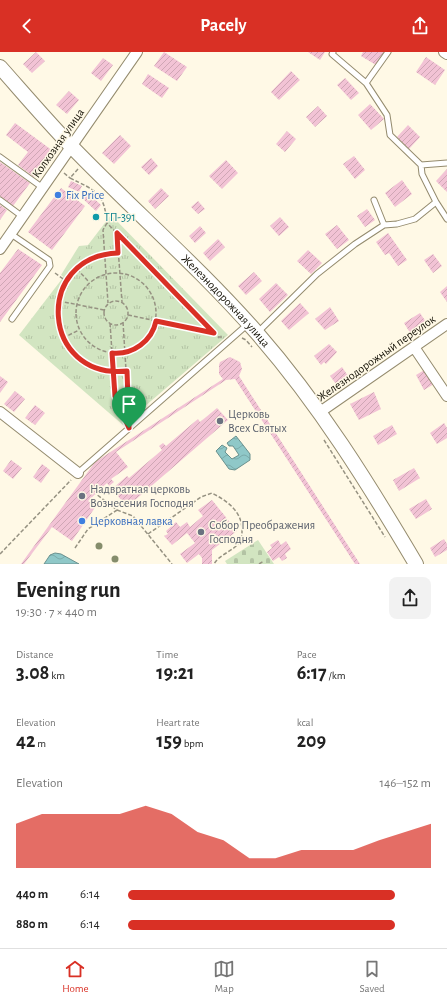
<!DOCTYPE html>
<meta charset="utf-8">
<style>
:root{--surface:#fff;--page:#f2f2f2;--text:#222;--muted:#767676;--line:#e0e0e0;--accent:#d93025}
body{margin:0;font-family:"Alegreya Sans",sans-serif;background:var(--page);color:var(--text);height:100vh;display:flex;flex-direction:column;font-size:15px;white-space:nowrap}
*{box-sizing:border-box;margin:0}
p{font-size:13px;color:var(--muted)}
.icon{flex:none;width:22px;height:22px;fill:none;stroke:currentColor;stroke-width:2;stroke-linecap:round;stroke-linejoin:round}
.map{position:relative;height:512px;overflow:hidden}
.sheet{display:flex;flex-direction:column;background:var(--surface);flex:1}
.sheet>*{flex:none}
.pin{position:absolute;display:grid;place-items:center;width:34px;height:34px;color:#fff;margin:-41px -17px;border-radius:50% 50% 50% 0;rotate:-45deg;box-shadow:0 0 4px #0007}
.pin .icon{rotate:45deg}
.round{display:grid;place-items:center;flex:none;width:42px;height:42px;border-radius:8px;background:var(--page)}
.summary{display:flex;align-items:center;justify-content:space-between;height:68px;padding:0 16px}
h1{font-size:22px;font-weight:600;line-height:30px}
.figures{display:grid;grid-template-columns:repeat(3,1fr);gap:6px;height:68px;padding:4px 16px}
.figures div{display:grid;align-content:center}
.figures b{font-size:20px;font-weight:600}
.figures small{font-size:11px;font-weight:400}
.figures p{font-size:11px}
.chart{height:112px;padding:8px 16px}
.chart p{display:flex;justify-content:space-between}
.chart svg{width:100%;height:72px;margin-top:4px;fill:var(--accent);opacity:.7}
ul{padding:0 16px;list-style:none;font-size:13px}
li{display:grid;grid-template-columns:64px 48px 1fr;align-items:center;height:30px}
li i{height:10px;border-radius:5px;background:var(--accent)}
header{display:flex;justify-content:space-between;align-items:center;height:52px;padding:0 16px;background:var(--accent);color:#fff;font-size:18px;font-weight:600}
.dock{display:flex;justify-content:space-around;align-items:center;height:56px;border-top:1px solid var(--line);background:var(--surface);font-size:11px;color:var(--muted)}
.dock a{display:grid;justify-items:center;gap:2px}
.dock .active{color:var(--accent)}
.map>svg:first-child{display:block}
</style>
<header><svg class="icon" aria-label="back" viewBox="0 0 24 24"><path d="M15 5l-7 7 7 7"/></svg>Pacely<svg class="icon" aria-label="share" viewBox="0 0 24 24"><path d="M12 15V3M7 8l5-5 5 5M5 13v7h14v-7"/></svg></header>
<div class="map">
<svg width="447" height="512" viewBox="0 0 447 512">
<defs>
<pattern id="cemetery-stones" width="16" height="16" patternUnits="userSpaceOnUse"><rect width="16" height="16" fill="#d2e5c1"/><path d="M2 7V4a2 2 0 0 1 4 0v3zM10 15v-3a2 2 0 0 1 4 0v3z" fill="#b3c3a4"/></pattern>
<pattern id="park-tufts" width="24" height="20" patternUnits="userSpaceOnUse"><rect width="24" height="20" fill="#d2e5c1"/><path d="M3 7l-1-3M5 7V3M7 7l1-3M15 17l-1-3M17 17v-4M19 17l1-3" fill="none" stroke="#b3c3a4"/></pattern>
<pattern id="water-waves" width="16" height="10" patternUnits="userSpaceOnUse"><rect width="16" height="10" fill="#8fc8c8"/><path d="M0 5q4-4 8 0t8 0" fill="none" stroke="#7aabaa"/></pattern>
<pattern id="building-hatch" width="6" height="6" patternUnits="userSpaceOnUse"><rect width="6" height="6" fill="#f2c3d5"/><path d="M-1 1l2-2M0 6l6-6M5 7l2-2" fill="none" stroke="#cfa6b5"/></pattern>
</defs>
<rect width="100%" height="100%" fill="#fff9e6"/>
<path fill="#d2e5c1" d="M90 193 66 227 61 223 79 194Z"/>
<path fill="url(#cemetery-stones)" d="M258 488 274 512H227L225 509Z"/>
<path fill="url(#park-tufts)" d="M111 163 228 283 123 373 19 283Z"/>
<path fill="url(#water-waves)" stroke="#6a918e" d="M236 384 250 402V408L235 418 229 417 216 399 222 393 227 396 225 400 232 407 239 403 233 394H229L227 391Z
M55 501 61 502 79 512H44L50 503Z"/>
<path fill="url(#building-hatch)" d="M36 0 45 9 32 21 23 12Z
M164 0 187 15 177 29 154 14Z
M308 0H325L320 8Z
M363 0H384L376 13 361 4Z
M426 5 445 18 435 33 416 20Z
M103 6 113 13 101 29 91 21Z
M291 19 300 28 279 48 271 40Z
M148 22 169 36 162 46 142 32Z
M345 26 359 41 351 48 337 33Z
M69 39 79 48 67 62 56 53Z
M370 52 384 67 371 78 358 63Z
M318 54 327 64 315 75 306 65Z
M15 71 53 99 34 125 18 113 28 100 6 83Z
M408 73 420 85 409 97 397 85Z
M287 79 296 87 285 100 276 92Z
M120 83 131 94 114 112 102 101Z
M354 104 365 118 355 127 343 112Z
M151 106 158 114 149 123 141 115Z
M226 108 238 121 222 137 209 124Z
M0 110 30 131 13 154 0 144Z
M447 117V140L436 129Z
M402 128 412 142 395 155 385 141Z
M71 129 82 134 79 140 68 135Z
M61 136 85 154 52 198 28 180Z
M161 136 169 144 155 157 148 149Z
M89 142 101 153 96 159 82 146Z
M198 149 205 157 198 162 191 155Z
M0 153 7 158 0 168Z
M367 157 375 168 365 175 357 164Z
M280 165 289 175 279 184 270 174Z
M337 173 349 188 337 197 325 182Z
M200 174 206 181 195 191 189 184Z
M388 181 407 208 398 214 389 201 385 203 376 190Z
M218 187 225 195 210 209 203 201Z
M18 197 42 213 0 270V221Z
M308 198 322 211 311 222 297 209Z
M433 202 442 214 433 221 424 208Z
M254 220 262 229 246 243 238 234Z
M276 231 288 243 270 260 259 247Z
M447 234V250L440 240Z
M300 251 309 261 289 278 281 269Z
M330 255 339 269 325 278 315 267Z
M420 261 428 273 412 284 404 271Z
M329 292 337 300 326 312 324 310 321 313 314 304Z
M230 305 240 310 242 317 239 324 360 512H355L235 327 226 328 116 400 128 415 111 427 114 430 109 434 107 431 88 449 96 454 72 489 52 475 24 512H21L95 410 223 327 219 322V313L220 310Z
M342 315 348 324 336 332 330 324Z
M426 317 434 332 424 338 416 323Z
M0 324 8 330 0 341Z
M15 339 25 347 14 360 4 352Z
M374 340 381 357 359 368 350 352Z
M35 353 45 361 35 373 25 366Z
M217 356 228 368 127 455 112 437 127 424 129 426 162 398 159 394 163 391 166 394 198 367 200 370Z
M444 371 447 376V386L437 392 430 381Z
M392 373 397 382 378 393 373 384Z
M11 408 22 416 13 427 3 419Z
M42 412 50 418 41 431 33 425Z
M414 416 420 426 399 439 393 428Z
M426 447 432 457 416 467 409 457Z
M212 448 237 479 212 498V512H202V506L199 502 187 511 180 502 195 491 187 481 172 493 164 484 168 482 166 479 176 470 180 475 187 470 190 475 203 464 198 458Z
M444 487 447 492V498L435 505 430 496Z
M278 488 281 493 286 489 291 497 285 502 287 506 282 509 279 505 273 509 267 500 272 496 270 493Z"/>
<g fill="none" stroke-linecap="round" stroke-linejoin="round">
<defs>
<path id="lane" d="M333 0 332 2 366 31 387 63 390 83 421 113 447 111
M366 31 388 0
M0 105 43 136
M0 148 23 165
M374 148 384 173
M436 150 447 167
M11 182 49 208 50 214 12 267
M258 280 317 222 355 192 384 173 397 172 415 167 436 150 422 122 421 113
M78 421 248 272"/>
<path id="street" d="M444 0 447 2
M0 197 137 0
M414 295 447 344
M0 360 78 421
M320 360 447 272"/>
<g id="secondary">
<path id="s1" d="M0 15C24 42 47 69 72 95 133 158 199 215 257 281 319 352 368 431 416 512"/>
</g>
</defs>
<use href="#lane" stroke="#948b6e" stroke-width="7"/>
<use href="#street" stroke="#948b6e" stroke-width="12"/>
<use href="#secondary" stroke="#948b6e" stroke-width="16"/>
<path stroke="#969282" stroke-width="1.5" stroke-dasharray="4 2" stroke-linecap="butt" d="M78 117 70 126C96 139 104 140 107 171L218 285H222
M64 121 70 126
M107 171 103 178 108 251
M117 182 122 250
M118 201C33 203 41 329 127 319
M77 217 89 230
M76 261a40 40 0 1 1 80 0a40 40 0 1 1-80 0Z
M55 221 66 229
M104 261a12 12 0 1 1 24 0a12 12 0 1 1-24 0Z
M59 249 104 258
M128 263 214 281
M123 270 129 366
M110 271 115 344 126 369
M63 286 79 278
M242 286 246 288 252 295
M324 388 385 485
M117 458 133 464 172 512
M148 482 201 445 212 441C227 449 242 459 242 478 242 483 242 488 238 492 231 500 219 503 214 512
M75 496 88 477 117 458 96 442
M0 502 71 428
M259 512 264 509"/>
<use href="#lane" stroke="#fff" stroke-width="5"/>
<use href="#street" stroke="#fff" stroke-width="10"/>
<use href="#secondary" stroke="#fff" stroke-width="14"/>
</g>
<g fill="#858d6c">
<circle cx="99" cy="494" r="3.5"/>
<circle cx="115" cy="507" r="3.5"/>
</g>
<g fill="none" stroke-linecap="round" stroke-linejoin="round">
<defs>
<path id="route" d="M129 376 115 344 112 301C133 303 152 289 156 269L214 281 117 181 118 201C33 204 41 328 127 319L129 376"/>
</defs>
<use href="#route" stroke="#fff" stroke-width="8"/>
<use href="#route" stroke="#d93025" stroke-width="5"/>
</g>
<g fill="#3f7fe0" stroke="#fff9e6" stroke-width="1.5">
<circle cx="58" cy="143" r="4"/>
<circle cx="82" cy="469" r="4"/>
</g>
<circle fill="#0f9aa8" stroke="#fff9e6" stroke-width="1.5" cx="96" cy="165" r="4"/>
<g fill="#6b7280" stroke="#fff9e6" stroke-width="1.5">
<circle cx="220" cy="369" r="4"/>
<circle cx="82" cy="444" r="4"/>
<circle cx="201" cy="480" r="4"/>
</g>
<g text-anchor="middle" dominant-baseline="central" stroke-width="3" stroke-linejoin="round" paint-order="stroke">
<g font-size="12" fill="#141106" stroke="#fff9e6">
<text transform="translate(58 91) rotate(-55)">Колхозная улица</text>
<text stroke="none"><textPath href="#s1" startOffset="325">Железнодорожная улица</textPath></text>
<text transform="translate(376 306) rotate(-35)">Железнодорожный переулок</text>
</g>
<g font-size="12" fill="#366cbe" stroke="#fff9e6" text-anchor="start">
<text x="66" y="143">Fix Price</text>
<text x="90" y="469">Церковная лавка</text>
</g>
<g font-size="12" fill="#0d838f" stroke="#fff9e6" text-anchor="start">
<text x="104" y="165">ТП-391</text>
</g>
<g font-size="12" fill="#5b616d" stroke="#fff9e6" text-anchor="start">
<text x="228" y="362">Церковь<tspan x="228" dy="14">Всех Святых</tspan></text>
<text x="90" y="437">Надвратная церковь<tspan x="90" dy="14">Вознесения Господня</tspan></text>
<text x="209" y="473">Собор Преображения<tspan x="209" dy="14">Господня</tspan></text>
</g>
</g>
</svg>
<div class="pin" style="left:129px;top:376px;background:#1e9e55"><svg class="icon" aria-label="arrive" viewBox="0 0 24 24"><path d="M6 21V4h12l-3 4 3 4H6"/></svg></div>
</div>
<section class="sheet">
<div class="summary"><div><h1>Evening run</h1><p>19:30 · 7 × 440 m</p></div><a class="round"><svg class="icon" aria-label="share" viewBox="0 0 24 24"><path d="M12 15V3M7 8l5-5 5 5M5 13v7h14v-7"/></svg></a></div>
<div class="figures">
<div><p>Distance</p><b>3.08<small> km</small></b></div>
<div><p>Time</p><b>19:21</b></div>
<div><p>Pace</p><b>6:17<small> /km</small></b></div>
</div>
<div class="figures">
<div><p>Elevation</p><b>42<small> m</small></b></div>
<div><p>Heart rate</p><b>159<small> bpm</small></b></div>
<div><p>kcal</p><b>209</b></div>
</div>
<div class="chart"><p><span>Elevation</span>146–152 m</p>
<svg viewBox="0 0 160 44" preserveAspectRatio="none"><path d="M0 44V17L10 11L20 11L30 11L40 11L50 6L60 11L70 22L80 27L90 38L100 38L110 33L120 33L130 33L140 27L150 22L160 17V44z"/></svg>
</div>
<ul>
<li><b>440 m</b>6:14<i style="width:88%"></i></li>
<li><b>880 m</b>6:14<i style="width:88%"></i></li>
</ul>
</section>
<nav class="dock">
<a class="active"><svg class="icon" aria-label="home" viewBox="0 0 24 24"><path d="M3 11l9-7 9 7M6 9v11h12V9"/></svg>Home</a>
<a><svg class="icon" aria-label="map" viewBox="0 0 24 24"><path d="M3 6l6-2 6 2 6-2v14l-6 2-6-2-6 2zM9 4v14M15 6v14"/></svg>Map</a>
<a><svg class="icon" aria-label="saved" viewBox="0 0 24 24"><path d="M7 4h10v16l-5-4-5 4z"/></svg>Saved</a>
</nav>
